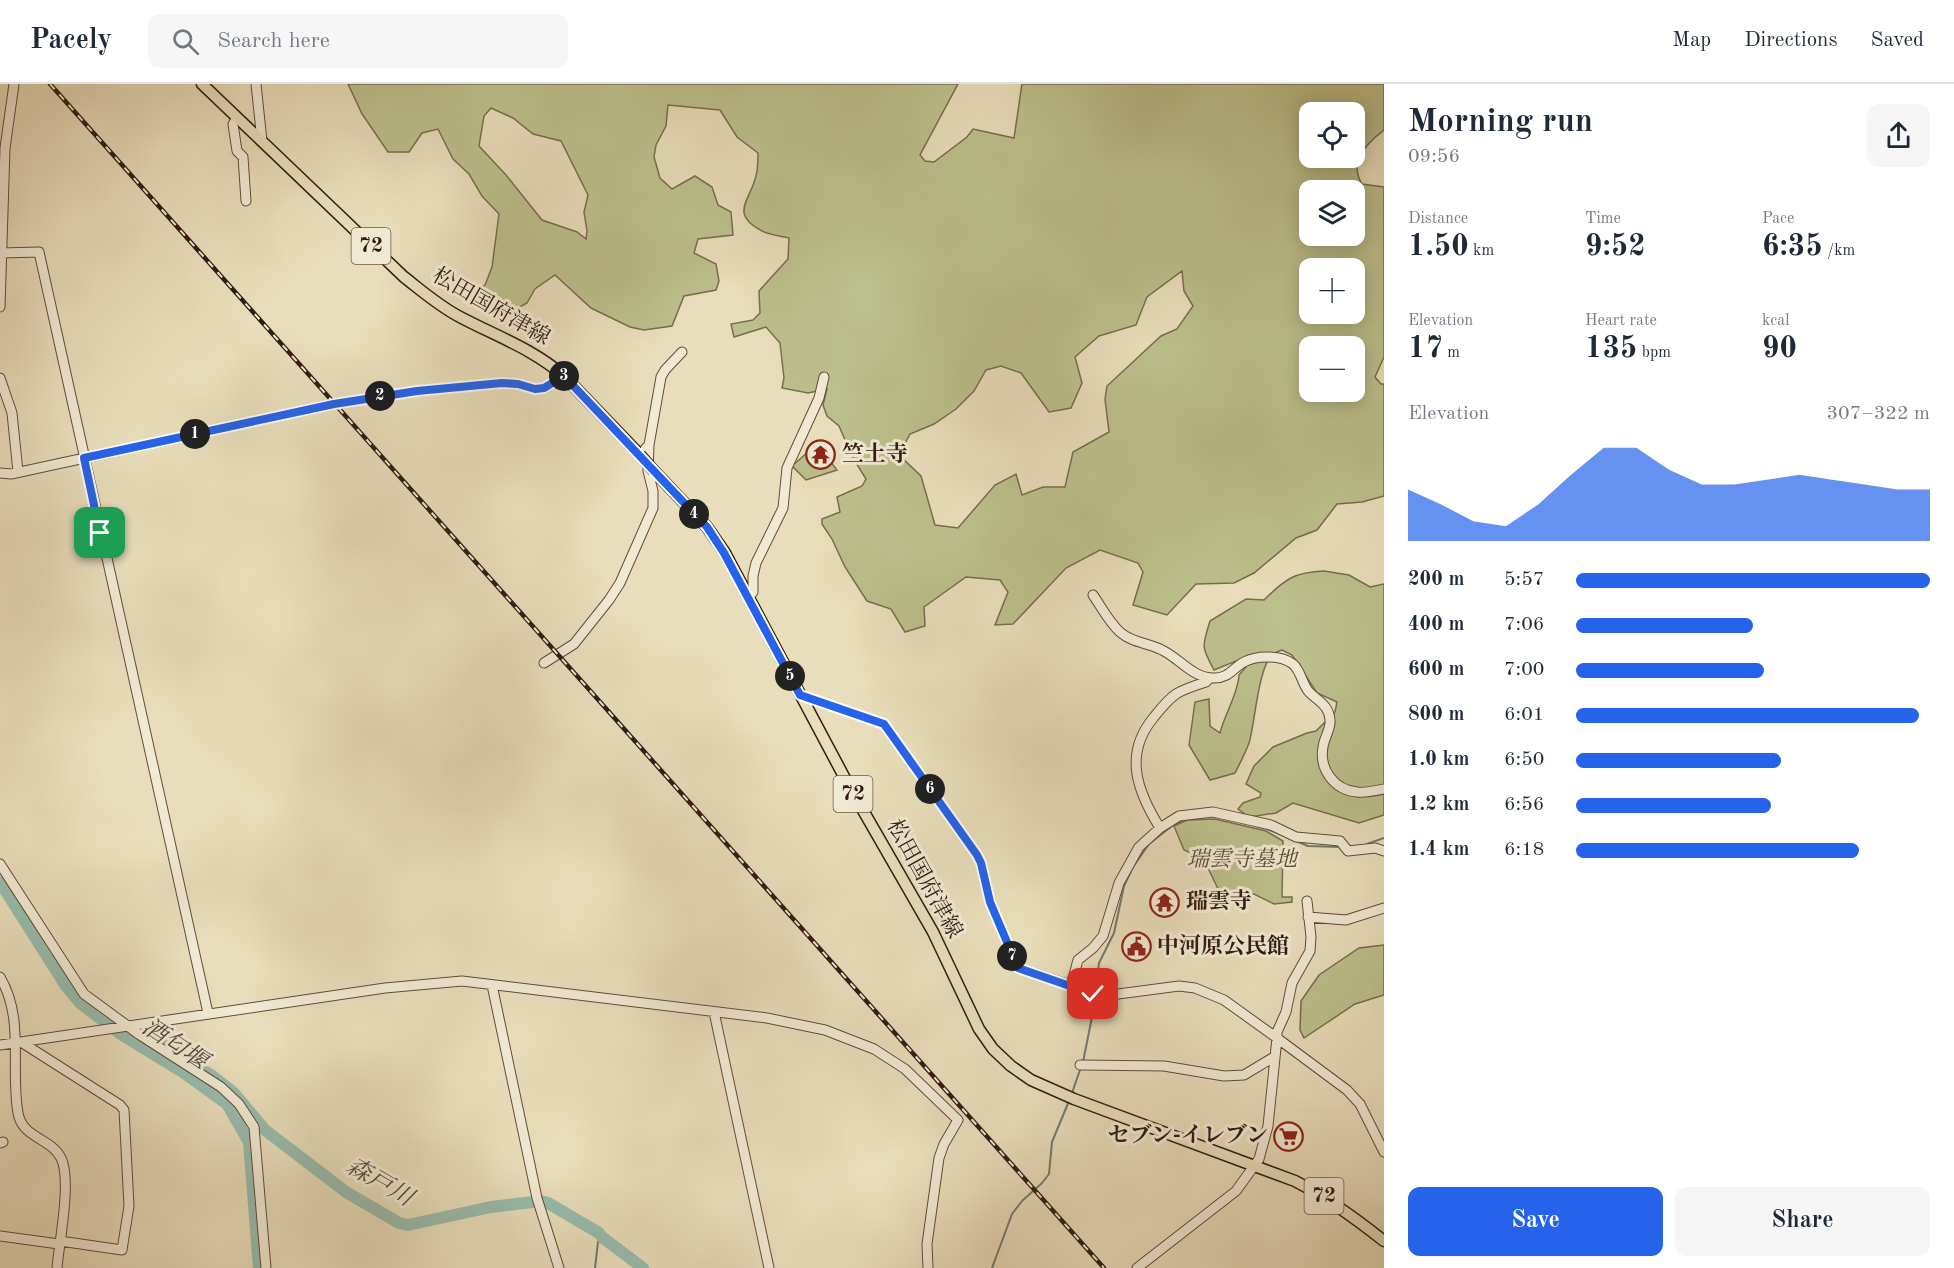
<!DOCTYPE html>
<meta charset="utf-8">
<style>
:root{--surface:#fff;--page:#f6f6f7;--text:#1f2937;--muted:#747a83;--line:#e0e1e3;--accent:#2563eb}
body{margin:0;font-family:"Old Standard TT","Noto Serif JP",serif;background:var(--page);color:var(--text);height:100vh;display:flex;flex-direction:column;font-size:22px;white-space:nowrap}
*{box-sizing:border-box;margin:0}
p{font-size:20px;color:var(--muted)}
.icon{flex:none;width:33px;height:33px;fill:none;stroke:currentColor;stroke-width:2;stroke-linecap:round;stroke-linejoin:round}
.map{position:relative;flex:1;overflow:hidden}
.sheet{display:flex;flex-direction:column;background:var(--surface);width:570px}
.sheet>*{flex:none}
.fabs{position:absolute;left:1299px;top:18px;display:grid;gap:12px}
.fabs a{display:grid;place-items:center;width:66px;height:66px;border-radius:12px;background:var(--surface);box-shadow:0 3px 15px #0003;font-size:30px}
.pin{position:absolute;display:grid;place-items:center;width:51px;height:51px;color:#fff;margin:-26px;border-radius:12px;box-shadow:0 3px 9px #0006}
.km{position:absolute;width:30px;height:30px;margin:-15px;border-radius:50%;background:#222;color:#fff;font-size:16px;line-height:30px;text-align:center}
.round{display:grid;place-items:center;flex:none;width:63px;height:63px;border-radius:12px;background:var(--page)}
.summary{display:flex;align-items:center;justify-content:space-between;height:102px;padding:0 24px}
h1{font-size:33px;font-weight:700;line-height:45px}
.metrics{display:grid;grid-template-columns:repeat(3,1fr);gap:9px;height:102px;padding:6px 24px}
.metrics div{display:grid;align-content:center}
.metrics b{font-size:30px;font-weight:700}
.metrics small{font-size:16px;font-weight:400}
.metrics p{font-size:16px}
.chart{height:168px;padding:12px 24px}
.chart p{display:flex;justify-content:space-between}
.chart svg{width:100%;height:108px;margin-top:6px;fill:var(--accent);opacity:.7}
.primary-button{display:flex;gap:12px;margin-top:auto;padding:12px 24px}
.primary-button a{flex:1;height:69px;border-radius:12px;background:var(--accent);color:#fff;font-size:24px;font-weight:700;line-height:69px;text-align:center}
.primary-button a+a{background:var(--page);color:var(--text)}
ul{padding:0 24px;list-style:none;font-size:20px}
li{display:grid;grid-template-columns:96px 72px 1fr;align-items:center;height:45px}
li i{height:15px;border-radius:8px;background:var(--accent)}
header{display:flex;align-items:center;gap:36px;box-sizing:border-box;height:84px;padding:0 30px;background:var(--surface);border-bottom:2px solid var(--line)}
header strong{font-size:28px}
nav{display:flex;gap:33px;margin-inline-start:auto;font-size:21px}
.search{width:420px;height:54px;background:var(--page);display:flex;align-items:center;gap:15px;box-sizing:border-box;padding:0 21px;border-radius:12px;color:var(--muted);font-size:22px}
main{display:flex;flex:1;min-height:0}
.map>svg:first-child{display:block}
</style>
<header>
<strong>Pacely</strong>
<div class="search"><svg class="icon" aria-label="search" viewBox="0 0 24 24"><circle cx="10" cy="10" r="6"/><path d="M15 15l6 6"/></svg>Search here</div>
<nav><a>Map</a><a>Directions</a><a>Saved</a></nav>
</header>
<main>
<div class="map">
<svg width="1384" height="1184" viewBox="0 0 1384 1184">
<rect width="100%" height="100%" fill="#e9debb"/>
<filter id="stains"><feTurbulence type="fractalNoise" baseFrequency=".00333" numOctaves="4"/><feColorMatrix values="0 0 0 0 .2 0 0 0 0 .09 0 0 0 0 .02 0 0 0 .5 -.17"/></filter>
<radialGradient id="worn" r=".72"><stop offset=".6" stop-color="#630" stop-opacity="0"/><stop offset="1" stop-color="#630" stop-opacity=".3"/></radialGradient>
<path fill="#bcc08c" stroke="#786d4e" stroke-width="1.5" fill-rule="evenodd" d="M348 0H958L920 71 925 77 934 78 967 53 973 45 1014 54 1022 0H1384V46C1367 59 1348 78 1362 100L1384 103V273L1375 293 1381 300H1384V412L1362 418 1337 420 1317 446 1296 454 1254 489 1234 499 1196 500 1167 531 1133 521 1143 488 1138 479 1100 466 1066 484 1013 540 995 541 1008 508 1000 496 966 493 924 523 925 542 905 548 891 525 867 517 845 483 832 455 822 440V435L840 428 837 413 862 402 866 395 853 374 839 342 827 332 823 321 827 305 808 309 782 304 784 294 780 259 766 243 734 253 731 240 753 236 760 229 759 207 788 175 789 154C780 152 769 151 762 147 729 130 750 117 756 92 758 85 758 76 758 69L737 53 720 26 668 21 666 42 656 61 654 73 660 94 672 105 695 92 712 103 718 121 731 128 733 151 698 155 694 169 716 180 719 197 716 206 684 212 672 242 644 246 630 243 591 224 555 191 535 205 527 219 518 224 483 225 473 209 485 201 492 183 499 130 482 112 469 90 453 75 438 45 422 49 409 68H388L362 30ZM491 24 513 34 533 50 561 57 588 111 584 128 587 147 586 155 577 148 542 136 506 91 479 62 484 32ZM1310 28H1354V74H1310ZM1310 106H1354V152H1310ZM1310 184H1354V230H1310ZM1182 187 1184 207 1193 222 1177 245 1161 252 1107 302 1105 315 1109 348 1073 368 1065 403H1043L1022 411 1016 390 995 401 958 444 935 441 921 392 899 371 910 350 934 340 956 325 974 307 986 286 1001 282 1021 289 1049 328 1071 324 1082 299 1075 273 1099 252 1136 241 1147 213ZM1310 262H1354V308H1310Z
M817 360 837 386 806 396 792 382Z
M1324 487 1349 491 1370 503 1384 500V731L1359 739 1293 719 1276 729 1249 733 1238 725 1243 719 1260 713 1261 709 1246 700 1254 682 1273 663 1307 649 1316 647 1335 628 1337 618 1317 609 1292 571 1282 566C1279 567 1276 568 1273 570 1258 582 1255 640 1249 659 1245 670 1240 679 1235 689L1210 696 1189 661 1195 618 1209 615 1210 642 1220 649C1225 629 1238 610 1239 591L1246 583 1236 577 1214 586C1201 562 1202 563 1210 537L1246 515 1264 516C1285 495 1295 488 1324 487Z
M1215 735 1266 747 1283 757 1282 813H1292V818L1274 820 1254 810 1225 819 1203 774 1184 766 1174 742 1187 736Z
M1384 861V911L1355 920 1304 954 1300 946 1301 917 1319 891 1359 864Z"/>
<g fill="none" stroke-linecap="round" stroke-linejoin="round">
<path stroke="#707b6e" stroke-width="2" d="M1248 740 1267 745 1308 762 1340 763
M1367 760 1384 754
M1096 907 1099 879 1114 849 1124 802 1133 783 1149 760 1172 742 1187 735
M1083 978 1096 913
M1072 1009 1081 983
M595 1184 599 1149
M992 1184 1012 1130 1022 1117 1042 1099 1049 1090 1052 1058 1069 1017"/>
<path stroke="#98bcad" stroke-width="12" d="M0 798 66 902 80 919 122 951 184 989 227 1020 249 1058 259 1184
M122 951 153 954 211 991 234 1009 265 1046 346 1108 399 1139 408 1141 491 1123 541 1117 548 1119 599 1149 602 1153 643 1184"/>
<defs>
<path id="minor" d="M256 0 262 57
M237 34 233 40 237 67 243 73 246 117
M1 169 39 168 208 929
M0 223 5 64 14 0
M0 294 12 329 18 388
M645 365 649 361 661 293 665 286 682 268
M0 389 11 390 334 320 417 307 502 299 518 300 535 305 545 304 564 292
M1093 511C1102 524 1109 538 1120 548 1132 559 1149 559 1162 566 1179 574 1193 594 1213 594 1228 595 1233 584 1244 578 1257 571 1281 571 1293 580 1301 587 1302 600 1309 608 1318 617 1329 621 1330 636 1331 645 1324 654 1323 663 1319 685 1334 706 1357 708 1366 709 1375 707 1384 705
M748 514 753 508V492L756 479 783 424 787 384 819 314 824 293
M544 579 574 560 609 516 620 499 653 424V407L648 387 649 361
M800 611 884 640 977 771 981 779 990 818 1018 884 1103 912 1179 902 1195 904 1224 916 1277 954 1268 1042 1259 1075 1236 1107 1137 1184
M1160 744C1137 707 1123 670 1154 633 1173 609 1177 607 1206 598L1209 594
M0 780 84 910 140 951 221 1003 239 1020 254 1043 266 1184
M1307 817 1311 853 1310 867 1292 899 1286 928 1277 948V954L1347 1006 1360 1020 1384 1068
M1308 833 1346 836 1384 824
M0 893C25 935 10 984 18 1029 22 1054 51 1054 61 1074 72 1096 59 1159 57 1184
M492 901 537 1114 559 1184
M1071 902 1078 876 1093 864 1103 852 1119 799 1139 763 1160 744 1179 732 1213 728 1271 741 1296 753 1340 757 1348 767 1375 764 1384 767
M714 928 769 1184
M21 958 120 1021 124 1026 129 1122 122 1166 60 1157
M0 961 385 904 462 897 767 934 825 946 874 965 905 985 958 1036 944 1060 939 1074 927 1160 928 1184
M1080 981 1164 982 1224 992 1244 991 1274 973
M0 1059 3 1058
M0 1152 59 1160"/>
<path id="major" d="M202 0 404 193C422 207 439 222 460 233 496 252 533 265 564 292L640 371
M654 387 707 443 725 469 849 702 933 848 979 945 993 965 1011 982 1031 996 1074 1015 1295 1097C1328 1114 1355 1134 1384 1157"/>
</defs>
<use href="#minor" stroke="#624b3b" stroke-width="11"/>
<use href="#major" stroke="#351a10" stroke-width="13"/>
<use href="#minor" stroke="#f1ead3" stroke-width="9"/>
<use href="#major" stroke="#e9debb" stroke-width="10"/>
<defs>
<path id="rail" d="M50 0 1104 1184"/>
</defs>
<use href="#rail" stroke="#351a10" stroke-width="4.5"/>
<use href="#rail" stroke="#f1ead3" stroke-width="2" stroke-dasharray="7" stroke-linecap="butt"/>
<defs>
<path id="major-bridge" d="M640 371 654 387"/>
</defs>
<use href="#major-bridge" stroke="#351a10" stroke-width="13" stroke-linecap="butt"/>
<use href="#major-bridge" stroke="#e9debb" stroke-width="10"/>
</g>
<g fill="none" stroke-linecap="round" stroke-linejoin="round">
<defs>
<path id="route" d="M100 449 84 374 334 320 417 307 502 299 518 300 535 305 544 304 564 292 707 443 724 469 800 611 884 640 977 771 981 779 990 818 1018 884 1093 910"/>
</defs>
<use href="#route" stroke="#fff" stroke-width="12"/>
<use href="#route" stroke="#2563eb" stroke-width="8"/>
</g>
<defs>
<symbol id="temple-ring" viewBox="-11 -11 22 22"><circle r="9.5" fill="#f1ead3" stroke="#8f2418" stroke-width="1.5"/><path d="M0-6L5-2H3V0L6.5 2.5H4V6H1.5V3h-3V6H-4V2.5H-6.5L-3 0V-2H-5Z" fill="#8f2418"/></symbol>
<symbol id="civic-ring" viewBox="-11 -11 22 22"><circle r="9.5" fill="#f1ead3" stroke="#8f2418" stroke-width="1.5"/><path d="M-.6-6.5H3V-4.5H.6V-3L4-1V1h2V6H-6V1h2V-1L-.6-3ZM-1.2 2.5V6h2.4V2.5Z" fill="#8f2418"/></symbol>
<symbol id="supermarket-ring" viewBox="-11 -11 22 22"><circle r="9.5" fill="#f1ead3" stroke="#8f2418" stroke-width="1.5"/><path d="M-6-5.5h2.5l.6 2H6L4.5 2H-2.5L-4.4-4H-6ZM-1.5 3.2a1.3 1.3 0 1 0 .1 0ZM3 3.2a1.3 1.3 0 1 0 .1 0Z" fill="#8f2418"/></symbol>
</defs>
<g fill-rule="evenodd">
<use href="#temple-ring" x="804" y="354" width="33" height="33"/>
<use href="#temple-ring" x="1148" y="802" width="33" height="33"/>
<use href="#civic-ring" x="1120" y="846" width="33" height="33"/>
<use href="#supermarket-ring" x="1272" y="1036" width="33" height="33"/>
</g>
<g text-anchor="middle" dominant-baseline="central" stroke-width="6" stroke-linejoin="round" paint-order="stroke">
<g fill="#f1ead3" stroke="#6d584a" stroke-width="1.5">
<rect x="351.5" y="144" width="39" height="36" rx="4.5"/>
<rect x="833.5" y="692" width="39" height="36" rx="4.5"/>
<rect x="1304.5" y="1094" width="39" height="36" rx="4.5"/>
</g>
<g font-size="21" font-weight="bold" fill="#351a10">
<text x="371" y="162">72</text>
<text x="853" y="710">72</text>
<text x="1324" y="1112">72</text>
</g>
<g font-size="22" fill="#351a10" stroke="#f1ead3">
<text transform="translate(491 223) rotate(30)">松田国府津線</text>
<text transform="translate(924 795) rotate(61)">松田国府津線</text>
</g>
<g font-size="22" font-weight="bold" fill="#351a10" stroke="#f1ead3" text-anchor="start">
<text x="842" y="371">竺土寺</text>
<text x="1186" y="818">瑞雲寺</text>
<text x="1157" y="863">中河原公民館</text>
<text x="1268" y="1052" text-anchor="end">セブン-イレブン</text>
</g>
<g font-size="22" font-style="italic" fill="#5e4c35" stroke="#f1ead3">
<text x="1242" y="776">瑞雲寺墓地</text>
</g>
<g font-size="24" font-style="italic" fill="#534b3f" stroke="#f1ead3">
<text transform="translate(174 961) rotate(33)">酒匂堰</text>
<text transform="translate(379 1099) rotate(30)">森戸川</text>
</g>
</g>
<rect width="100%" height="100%" filter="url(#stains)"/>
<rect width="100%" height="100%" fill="url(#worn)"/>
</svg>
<div class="fabs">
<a><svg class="icon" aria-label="locate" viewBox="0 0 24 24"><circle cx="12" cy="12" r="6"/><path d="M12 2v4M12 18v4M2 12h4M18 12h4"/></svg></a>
<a><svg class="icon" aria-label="layers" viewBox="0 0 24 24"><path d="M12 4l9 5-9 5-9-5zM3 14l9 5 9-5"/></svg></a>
<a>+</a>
<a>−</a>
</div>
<div class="pin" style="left:100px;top:449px;background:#1e9e55"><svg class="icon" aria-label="arrive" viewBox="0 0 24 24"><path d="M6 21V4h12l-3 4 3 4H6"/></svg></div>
<div class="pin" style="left:1093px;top:910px;background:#d93025"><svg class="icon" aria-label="check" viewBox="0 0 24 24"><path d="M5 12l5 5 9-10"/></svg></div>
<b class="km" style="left:195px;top:350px">1</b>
<b class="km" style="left:380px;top:312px">2</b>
<b class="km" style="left:564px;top:292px">3</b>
<b class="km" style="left:694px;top:430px">4</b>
<b class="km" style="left:790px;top:592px">5</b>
<b class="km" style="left:930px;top:705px">6</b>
<b class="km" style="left:1012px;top:872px">7</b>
</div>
<section class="sheet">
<div class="summary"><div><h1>Morning run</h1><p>09:56</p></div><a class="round"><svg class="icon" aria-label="share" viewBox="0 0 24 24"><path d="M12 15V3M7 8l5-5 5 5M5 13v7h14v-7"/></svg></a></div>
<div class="metrics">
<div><p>Distance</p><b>1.50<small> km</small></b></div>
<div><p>Time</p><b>9:52</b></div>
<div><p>Pace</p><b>6:35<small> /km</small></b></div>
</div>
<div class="metrics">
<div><p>Elevation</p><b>17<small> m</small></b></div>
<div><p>Heart rate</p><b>135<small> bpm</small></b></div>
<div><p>kcal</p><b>90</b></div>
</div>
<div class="chart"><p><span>Elevation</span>307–322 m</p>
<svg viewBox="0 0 160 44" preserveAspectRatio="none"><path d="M0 44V23L10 29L20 36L30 38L40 29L50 17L60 6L70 6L80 15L90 21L100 21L110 19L120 17L130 19L140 21L150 23L160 23V44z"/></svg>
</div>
<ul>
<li><b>200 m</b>5:57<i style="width:100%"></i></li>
<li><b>400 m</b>7:06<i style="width:50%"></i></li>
<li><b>600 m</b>7:00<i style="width:53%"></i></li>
<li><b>800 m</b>6:01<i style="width:97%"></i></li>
<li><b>1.0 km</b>6:50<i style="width:58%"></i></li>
<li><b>1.2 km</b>6:56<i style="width:55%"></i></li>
<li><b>1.4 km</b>6:18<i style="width:80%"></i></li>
</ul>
<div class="primary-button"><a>Save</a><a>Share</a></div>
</section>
</main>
